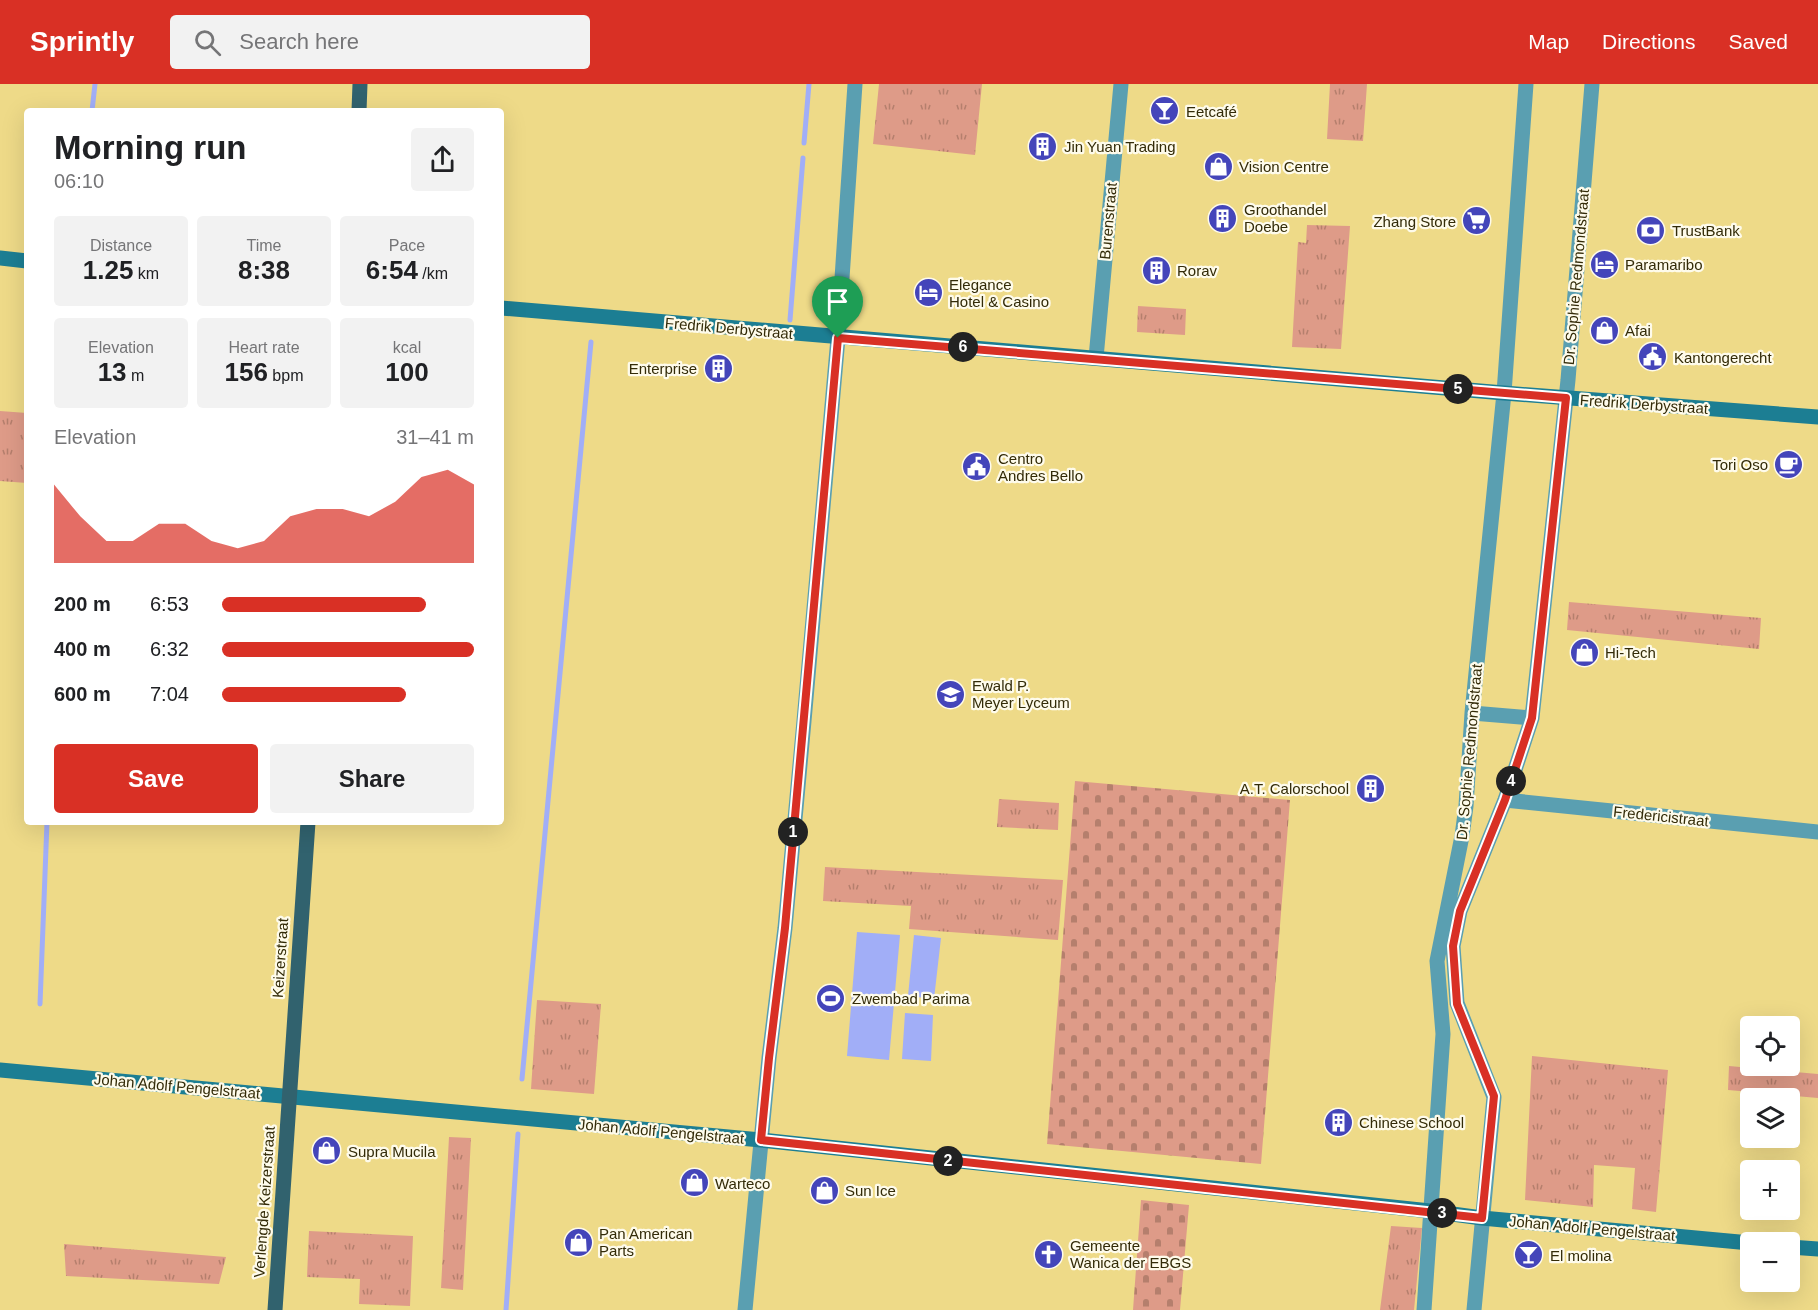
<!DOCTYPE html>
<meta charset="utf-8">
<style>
:root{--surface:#fff;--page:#f2f2f2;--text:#202124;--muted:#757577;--accent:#d93025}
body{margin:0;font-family:Arial,sans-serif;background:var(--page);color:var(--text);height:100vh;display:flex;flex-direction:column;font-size:22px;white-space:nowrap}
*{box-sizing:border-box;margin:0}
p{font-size:20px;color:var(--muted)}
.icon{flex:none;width:33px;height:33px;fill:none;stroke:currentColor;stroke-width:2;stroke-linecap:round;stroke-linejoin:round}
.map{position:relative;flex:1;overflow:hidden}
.drawer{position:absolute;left:24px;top:24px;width:480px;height:717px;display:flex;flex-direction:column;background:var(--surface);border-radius:6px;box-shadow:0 6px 24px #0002}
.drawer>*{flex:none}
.tools{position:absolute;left:1740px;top:932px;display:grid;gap:12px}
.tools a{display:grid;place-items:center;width:60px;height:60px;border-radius:6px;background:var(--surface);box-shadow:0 6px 24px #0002;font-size:30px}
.pin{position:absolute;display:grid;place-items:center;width:51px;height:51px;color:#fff;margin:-62px -26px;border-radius:50% 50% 50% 0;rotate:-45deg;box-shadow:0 0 6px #0007}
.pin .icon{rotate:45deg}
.km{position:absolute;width:30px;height:30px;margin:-15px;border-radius:50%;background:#222;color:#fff;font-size:16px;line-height:30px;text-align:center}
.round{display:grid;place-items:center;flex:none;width:63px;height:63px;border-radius:6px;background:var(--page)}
.headline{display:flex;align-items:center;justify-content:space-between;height:102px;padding:0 30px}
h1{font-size:33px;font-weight:700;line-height:45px}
.metrics{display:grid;grid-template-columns:repeat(3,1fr);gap:9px;height:102px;padding:6px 30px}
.metrics div{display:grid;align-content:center;border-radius:6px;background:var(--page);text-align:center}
.metrics b{font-size:26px;font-weight:700}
.metrics small{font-size:16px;font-weight:400}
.metrics p{font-size:16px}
.chart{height:168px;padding:12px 30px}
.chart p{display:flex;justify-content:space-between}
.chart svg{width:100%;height:108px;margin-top:6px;fill:var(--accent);opacity:.7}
.cta{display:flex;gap:12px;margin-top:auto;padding:12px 30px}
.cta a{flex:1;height:69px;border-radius:6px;background:var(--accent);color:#fff;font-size:24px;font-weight:700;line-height:69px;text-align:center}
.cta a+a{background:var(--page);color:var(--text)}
ul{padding:0 30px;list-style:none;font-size:20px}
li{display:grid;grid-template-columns:96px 72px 1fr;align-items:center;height:45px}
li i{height:15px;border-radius:8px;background:var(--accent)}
header{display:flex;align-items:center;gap:36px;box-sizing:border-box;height:84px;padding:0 30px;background:var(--accent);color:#fff}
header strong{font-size:28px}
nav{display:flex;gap:33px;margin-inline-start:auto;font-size:21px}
.search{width:420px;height:54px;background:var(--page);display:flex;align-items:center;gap:15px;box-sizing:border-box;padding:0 21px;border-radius:6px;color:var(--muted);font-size:22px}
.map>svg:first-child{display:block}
</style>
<header>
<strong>Sprintly</strong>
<div class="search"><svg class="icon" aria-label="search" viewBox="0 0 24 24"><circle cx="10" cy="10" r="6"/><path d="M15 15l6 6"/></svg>Search here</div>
<nav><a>Map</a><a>Directions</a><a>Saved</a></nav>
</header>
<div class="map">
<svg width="1818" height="1226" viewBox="0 0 1818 1226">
<defs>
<pattern id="grass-tufts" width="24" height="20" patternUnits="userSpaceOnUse" patternTransform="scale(1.5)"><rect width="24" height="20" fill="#de9b88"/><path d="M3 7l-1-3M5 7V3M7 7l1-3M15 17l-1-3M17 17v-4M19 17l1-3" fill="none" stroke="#b57f6d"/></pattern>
<pattern id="cemetery-stones" width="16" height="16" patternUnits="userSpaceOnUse" patternTransform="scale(1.5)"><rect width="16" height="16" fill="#de9b88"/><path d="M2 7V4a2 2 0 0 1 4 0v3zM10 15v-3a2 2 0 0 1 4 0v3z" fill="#b57f6d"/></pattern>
</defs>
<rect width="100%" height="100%" fill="#eeda88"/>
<path fill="url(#grass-tufts)" d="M879 0H982L975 71 873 60Z
M1330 0H1367L1363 57 1327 55Z
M1307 141 1350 142 1341 265 1292 263 1298 158 1306 159Z
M1138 222 1186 225 1185 251 1137 248Z
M0 327 27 329V399L0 397Z
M1569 518 1761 534 1759 565 1567 546Z
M999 715 1059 719 1058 746 997 743Z
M825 783 1063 796 1058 856 909 845 911 822 823 817Z
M537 916 601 920 594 1010 531 1005Z
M1532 972 1668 986 1656 1128 1632 1125 1635 1084 1594 1081 1593 1123 1525 1116Z
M1729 982 1818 990V1014L1728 1006Z
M449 1053 471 1054 463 1206 441 1204Z
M1391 1142 1422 1144 1414 1226H1380Z
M309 1147 413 1152 410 1222 359 1220 360 1195 307 1193Z
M64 1160 226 1173 219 1200 66 1192Z"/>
<path fill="url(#cemetery-stones)" d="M1075 697 1290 716 1261 1080 1047 1060Z
M1141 1116 1189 1121 1180 1226H1133Z"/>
<path fill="#a1aef7" d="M857 848 900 851 889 976 847 972Z
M914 851 941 854 934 915 908 912Z
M905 929 933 931 931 977 902 975Z"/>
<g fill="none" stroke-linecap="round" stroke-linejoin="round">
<path stroke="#a1aef7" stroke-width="5" d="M92 27 95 0
M804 59 809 0
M790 236 803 74
M40 920 47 738
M522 995 591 258
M506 1226 518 1050"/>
<path stroke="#5a9fb1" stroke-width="15" d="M1096 274 1121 0
M1505 716 1818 748
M745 1226 769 974 785 844 804 637 838 254 855 0"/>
<path stroke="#5a9fb1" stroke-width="15" d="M1472 629 1532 634
M1424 1226 1443 950 1437 877 1462 752 1466 722 1472 629 1504 309 1526 0
M1474 1226 1494 1013 1457 919 1453 862 1460 827 1505 716 1532 634 1568 296 1592 0"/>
<path stroke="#1c7e93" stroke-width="15" d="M0 174 27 177
M501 224 1504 309 1818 333
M0 986 761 1056 1430 1127 1482 1134 1750 1159
M1790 1163 1818 1165"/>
<path stroke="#31626e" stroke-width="15" d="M359 27 360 0
M275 1226 308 738"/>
</g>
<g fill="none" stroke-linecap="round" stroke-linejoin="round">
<defs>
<path id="route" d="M838 254 1566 314 1532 634 1505 716 1460 827 1453 862 1457 920 1494 1012 1482 1134 761 1056 769 974 785 844Z"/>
</defs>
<use href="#route" stroke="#fff" stroke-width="12"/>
<use href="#route" stroke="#d93025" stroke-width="8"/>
</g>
<defs>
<symbol id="bar-disc" viewBox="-11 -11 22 22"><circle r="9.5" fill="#4445ba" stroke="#fefbeb"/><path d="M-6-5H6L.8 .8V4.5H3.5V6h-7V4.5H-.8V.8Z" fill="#fff"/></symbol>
<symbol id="building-disc" viewBox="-11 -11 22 22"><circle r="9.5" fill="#4445ba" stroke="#fefbeb"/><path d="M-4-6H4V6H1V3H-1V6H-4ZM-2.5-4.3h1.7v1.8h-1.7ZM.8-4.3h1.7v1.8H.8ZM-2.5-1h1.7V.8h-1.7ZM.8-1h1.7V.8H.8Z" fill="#fff"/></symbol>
<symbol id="shop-disc" viewBox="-11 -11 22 22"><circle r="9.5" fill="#4445ba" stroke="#fefbeb"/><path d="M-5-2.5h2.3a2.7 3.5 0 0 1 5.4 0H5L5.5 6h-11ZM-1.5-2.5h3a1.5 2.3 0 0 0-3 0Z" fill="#fff"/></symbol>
<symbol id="supermarket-disc" viewBox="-11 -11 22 22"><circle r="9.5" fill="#4445ba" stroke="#fefbeb"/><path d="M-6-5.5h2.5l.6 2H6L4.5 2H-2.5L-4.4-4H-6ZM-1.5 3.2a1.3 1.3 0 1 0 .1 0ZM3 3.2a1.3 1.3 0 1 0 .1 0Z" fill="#fff"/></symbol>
<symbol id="bank-disc" viewBox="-11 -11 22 22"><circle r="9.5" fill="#4445ba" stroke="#fefbeb"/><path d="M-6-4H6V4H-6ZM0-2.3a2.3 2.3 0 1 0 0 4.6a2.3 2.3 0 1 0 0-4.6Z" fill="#fff"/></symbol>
<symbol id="hotel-disc" viewBox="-11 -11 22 22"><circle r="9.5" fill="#4445ba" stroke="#fefbeb"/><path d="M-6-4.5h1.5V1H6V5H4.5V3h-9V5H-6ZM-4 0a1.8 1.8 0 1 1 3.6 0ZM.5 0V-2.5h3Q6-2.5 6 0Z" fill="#fff"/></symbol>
<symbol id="civic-disc" viewBox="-11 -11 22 22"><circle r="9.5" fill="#4445ba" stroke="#fefbeb"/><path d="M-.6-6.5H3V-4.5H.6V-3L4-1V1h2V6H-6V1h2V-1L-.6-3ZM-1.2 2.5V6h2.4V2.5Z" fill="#fff"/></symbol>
<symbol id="cafe-disc" viewBox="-11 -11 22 22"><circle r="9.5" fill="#4445ba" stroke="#fefbeb"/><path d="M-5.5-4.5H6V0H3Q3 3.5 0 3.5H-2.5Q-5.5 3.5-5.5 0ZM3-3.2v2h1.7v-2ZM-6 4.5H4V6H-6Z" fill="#fff"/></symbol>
<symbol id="school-disc" viewBox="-11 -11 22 22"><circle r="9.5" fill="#4445ba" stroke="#fefbeb"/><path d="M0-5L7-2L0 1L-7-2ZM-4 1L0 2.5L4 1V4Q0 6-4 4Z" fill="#fff"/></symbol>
<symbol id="stadium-disc" viewBox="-11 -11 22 22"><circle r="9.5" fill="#4445ba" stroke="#fefbeb"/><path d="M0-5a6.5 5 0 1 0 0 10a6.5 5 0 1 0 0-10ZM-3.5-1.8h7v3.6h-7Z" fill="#fff"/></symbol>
<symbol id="church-disc" viewBox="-11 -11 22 22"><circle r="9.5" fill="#4445ba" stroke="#fefbeb"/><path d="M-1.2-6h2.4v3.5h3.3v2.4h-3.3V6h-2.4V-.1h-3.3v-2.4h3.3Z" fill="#fff"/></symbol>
</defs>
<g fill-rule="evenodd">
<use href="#bar-disc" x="1148" y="10" width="33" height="33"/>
<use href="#building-disc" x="1026" y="46" width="33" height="33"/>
<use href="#shop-disc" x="1202" y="66" width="33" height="33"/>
<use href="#building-disc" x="1206" y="118" width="33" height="33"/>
<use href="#supermarket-disc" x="1460" y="120" width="33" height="33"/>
<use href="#bank-disc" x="1634" y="130" width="33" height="33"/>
<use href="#hotel-disc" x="1588" y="164" width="33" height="33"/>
<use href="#building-disc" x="1140" y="170" width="33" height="33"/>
<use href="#hotel-disc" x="912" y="192" width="33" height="33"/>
<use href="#shop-disc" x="1588" y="230" width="33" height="33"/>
<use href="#civic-disc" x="1636" y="256" width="33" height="33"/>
<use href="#building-disc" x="702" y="268" width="33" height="33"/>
<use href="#cafe-disc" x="1772" y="364" width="33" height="33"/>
<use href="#civic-disc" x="960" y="366" width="33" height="33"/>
<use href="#shop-disc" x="1568" y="552" width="33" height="33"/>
<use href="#school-disc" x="934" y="594" width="33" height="33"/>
<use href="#building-disc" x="1354" y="688" width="33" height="33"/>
<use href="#stadium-disc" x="814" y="898" width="33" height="33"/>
<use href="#building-disc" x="1322" y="1022" width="33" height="33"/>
<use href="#shop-disc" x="310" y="1050" width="33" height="33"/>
<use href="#shop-disc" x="678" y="1082" width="33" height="33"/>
<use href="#shop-disc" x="808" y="1090" width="33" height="33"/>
<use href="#shop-disc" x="562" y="1142" width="33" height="33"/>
<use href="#church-disc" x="1032" y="1154" width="33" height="33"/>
<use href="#bar-disc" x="1512" y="1154" width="33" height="33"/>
</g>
<g text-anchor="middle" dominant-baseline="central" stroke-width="4.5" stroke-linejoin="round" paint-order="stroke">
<g font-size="15" fill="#332b08" stroke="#fefbeb" text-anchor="start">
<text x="1186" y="27">Eetcafé</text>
<text x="1064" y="62">Jin Yuan Trading</text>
<text x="1239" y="82">Vision Centre</text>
<text x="1244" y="125">Groothandel<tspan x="1244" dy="17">Doebe</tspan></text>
<text x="1456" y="137" text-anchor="end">Zhang Store</text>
<text x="1672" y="146">TrustBank</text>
<text x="1625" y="180">Paramaribo</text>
<text x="1177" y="186">Rorav</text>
<text x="949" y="200">Elegance<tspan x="949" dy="17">Hotel &amp; Casino</tspan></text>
<text x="1625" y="246">Afai</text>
<text x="1674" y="273">Kantongerecht</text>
<text x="697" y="284" text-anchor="end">Enterprise</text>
<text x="998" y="374">Centro<tspan x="998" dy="17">Andres Bello</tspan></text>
<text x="1768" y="380" text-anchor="end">Tori Oso</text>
<text x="1605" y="568">Hi-Tech</text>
<text x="972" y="601">Ewald P.<tspan x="972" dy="17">Meyer Lyceum</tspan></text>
<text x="1349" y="704" text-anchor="end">A.T. Calorschool</text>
<text x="852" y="914">Zwembad Parima</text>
<text x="1359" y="1038">Chinese School</text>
<text x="348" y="1067">Supra Mucila</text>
<text x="715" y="1099">Warteco</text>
<text x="845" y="1106">Sun Ice</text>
<text x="599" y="1149">Pan American<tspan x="599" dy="17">Parts</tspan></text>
<text x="1070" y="1161">Gemeente<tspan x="1070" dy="17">Wanica der EBGS</tspan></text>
<text x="1550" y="1171">El molina</text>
</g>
<g font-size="15" fill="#332b08" stroke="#fefbeb">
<text transform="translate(1108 137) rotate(-85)">Burenstraat</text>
<text transform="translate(1576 193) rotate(-85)">Dr. Sophie Redmondstraat</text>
<text transform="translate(729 244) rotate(5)">Fredrik Derbystraat</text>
<text transform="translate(1644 320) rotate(4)">Fredrik Derbystraat</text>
<text transform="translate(1469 668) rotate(-85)">Dr. Sophie Redmondstraat</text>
<text transform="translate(1661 732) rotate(6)">Fredericistraat</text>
<text transform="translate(280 874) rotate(-86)">Keizerstraat</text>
<text transform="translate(177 1002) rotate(5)">Johan Adolf Pengelstraat</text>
<text transform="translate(661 1047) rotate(5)">Johan Adolf Pengelstraat</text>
<text transform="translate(264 1118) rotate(-86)">Verlengde Keizerstraat</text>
<text transform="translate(1592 1144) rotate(5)">Johan Adolf Pengelstraat</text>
</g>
</g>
</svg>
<div class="tools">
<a><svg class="icon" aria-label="locate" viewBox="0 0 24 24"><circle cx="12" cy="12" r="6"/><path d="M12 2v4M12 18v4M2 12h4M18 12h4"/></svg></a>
<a><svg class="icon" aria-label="layers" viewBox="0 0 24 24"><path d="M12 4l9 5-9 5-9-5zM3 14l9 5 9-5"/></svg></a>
<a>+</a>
<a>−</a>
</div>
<div class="pin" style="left:838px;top:254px;background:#1e9e55"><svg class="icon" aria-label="arrive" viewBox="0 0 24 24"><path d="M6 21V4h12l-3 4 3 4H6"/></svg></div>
<b class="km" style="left:793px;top:748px">1</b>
<b class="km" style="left:948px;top:1077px">2</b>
<b class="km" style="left:1442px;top:1129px">3</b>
<b class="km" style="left:1511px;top:697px">4</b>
<b class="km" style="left:1458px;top:305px">5</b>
<b class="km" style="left:963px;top:263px">6</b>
<section class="drawer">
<div class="headline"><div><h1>Morning run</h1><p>06:10</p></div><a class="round"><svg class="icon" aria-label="share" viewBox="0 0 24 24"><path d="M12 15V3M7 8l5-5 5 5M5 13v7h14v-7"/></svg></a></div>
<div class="metrics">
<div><p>Distance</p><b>1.25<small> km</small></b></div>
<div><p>Time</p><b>8:38</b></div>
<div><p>Pace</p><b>6:54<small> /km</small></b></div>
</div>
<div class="metrics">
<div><p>Elevation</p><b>13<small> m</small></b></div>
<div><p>Heart rate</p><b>156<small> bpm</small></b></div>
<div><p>kcal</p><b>100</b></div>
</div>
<div class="chart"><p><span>Elevation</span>31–41 m</p>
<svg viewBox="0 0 160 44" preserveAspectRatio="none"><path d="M0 44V12L10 25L20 35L30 35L40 28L50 28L60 35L70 38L80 35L90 25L100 22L110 22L120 25L130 19L140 9L150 6L160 12V44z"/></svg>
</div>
<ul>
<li><b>200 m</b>6:53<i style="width:81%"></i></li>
<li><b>400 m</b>6:32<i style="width:100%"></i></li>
<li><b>600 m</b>7:04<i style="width:73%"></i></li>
</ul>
<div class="cta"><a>Save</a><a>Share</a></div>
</section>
</div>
